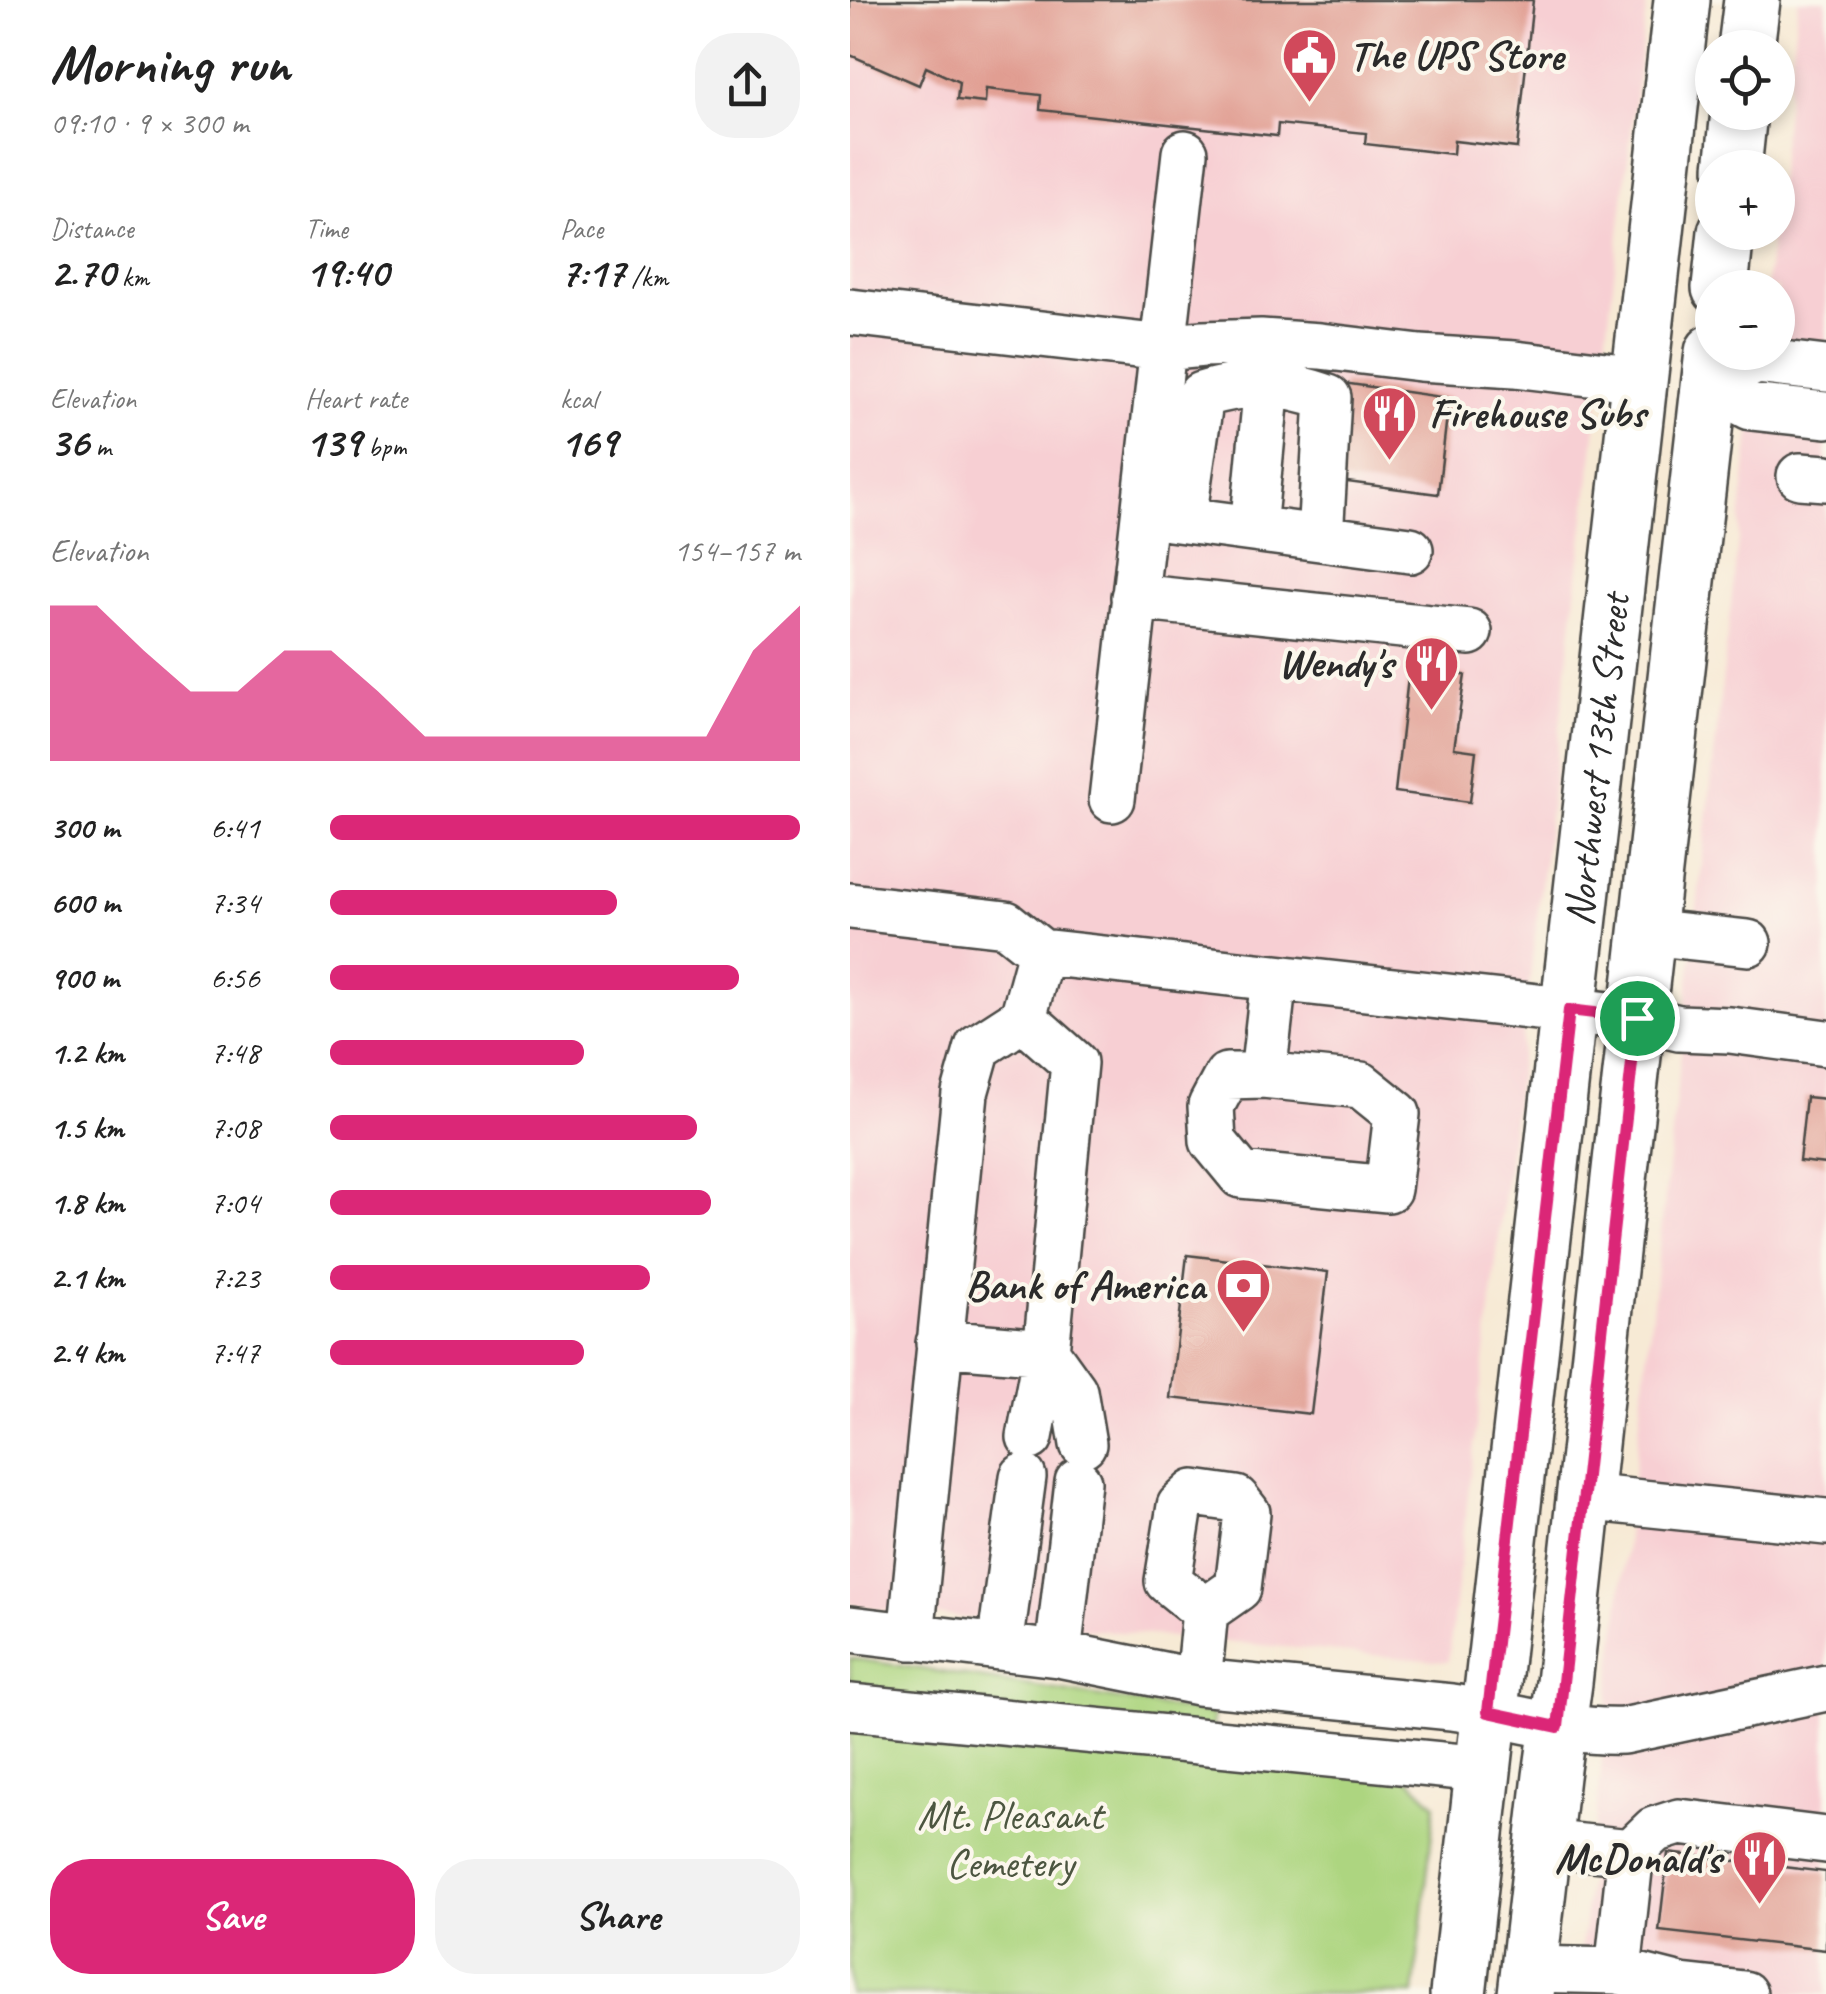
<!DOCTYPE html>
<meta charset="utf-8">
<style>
:root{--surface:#fff;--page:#f2f2f2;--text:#222;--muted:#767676;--accent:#db2777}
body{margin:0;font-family:Caveat,sans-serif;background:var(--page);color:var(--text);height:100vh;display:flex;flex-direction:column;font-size:38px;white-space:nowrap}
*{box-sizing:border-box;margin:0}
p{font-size:32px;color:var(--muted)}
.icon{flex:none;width:55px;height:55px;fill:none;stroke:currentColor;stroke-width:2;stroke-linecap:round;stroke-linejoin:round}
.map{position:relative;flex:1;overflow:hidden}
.side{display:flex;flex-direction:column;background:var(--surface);width:850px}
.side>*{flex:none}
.fabs{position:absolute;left:845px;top:30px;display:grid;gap:20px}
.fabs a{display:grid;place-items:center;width:100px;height:100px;border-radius:50%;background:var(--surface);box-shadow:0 5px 15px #0003;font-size:50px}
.pin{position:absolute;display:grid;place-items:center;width:85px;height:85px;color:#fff;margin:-42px;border:5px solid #fff;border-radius:50%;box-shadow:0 2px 10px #0007}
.round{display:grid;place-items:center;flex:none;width:105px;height:105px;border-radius:40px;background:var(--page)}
.summary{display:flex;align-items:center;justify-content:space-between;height:170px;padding:0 50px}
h1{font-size:55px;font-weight:600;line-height:75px}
.figures{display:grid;grid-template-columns:repeat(3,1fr);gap:15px;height:170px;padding:10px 50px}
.figures div{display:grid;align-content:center}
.figures b{font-size:42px;font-weight:600}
.figures small{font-size:28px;font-weight:400}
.figures p{font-size:28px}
.chart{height:280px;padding:20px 50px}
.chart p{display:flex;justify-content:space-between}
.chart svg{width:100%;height:180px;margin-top:10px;fill:var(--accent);opacity:.7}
.action{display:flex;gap:20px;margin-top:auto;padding:20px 50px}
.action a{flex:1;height:115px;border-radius:40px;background:var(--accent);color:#fff;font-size:40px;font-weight:600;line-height:115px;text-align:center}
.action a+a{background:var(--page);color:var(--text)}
ul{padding:0 50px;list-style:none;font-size:32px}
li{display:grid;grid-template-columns:160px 120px 1fr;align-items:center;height:75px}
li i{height:25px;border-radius:12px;background:var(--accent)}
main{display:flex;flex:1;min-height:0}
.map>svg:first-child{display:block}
</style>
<main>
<section class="side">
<div class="summary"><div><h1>Morning run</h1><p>09:10 · 9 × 300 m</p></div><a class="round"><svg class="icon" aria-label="share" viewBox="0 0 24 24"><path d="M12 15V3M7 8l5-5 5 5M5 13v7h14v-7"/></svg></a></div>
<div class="figures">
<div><p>Distance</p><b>2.70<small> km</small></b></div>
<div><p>Time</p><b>19:40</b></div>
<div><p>Pace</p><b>7:17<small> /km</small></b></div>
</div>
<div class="figures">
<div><p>Elevation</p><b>36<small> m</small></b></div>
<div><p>Heart rate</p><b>139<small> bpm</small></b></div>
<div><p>kcal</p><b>169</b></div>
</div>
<div class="chart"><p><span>Elevation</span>154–157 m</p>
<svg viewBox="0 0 160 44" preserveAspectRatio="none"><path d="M0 44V6L10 6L20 17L30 27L40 27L50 17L60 17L70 27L80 38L90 38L100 38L110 38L120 38L130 38L140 38L150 17L160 6V44z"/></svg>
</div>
<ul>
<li><b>300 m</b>6:41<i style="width:100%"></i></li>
<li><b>600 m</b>7:34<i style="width:61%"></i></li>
<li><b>900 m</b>6:56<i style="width:87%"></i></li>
<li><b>1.2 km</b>7:48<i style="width:54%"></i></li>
<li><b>1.5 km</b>7:08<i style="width:78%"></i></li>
<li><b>1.8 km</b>7:04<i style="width:81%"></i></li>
<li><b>2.1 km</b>7:23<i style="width:68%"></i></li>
<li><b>2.4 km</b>7:47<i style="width:54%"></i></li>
</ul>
<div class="action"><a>Save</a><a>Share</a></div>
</section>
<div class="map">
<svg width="976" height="1994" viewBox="0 0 976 1994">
<rect width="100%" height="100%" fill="#fbf7ec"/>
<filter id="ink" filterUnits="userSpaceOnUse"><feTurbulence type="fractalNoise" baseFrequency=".01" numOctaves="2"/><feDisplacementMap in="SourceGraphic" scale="20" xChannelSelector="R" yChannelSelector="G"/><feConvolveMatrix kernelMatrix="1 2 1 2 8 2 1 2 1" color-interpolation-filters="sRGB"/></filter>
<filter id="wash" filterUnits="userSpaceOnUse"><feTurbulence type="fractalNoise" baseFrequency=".0048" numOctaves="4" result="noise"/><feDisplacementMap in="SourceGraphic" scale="40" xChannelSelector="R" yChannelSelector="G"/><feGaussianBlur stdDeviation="2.25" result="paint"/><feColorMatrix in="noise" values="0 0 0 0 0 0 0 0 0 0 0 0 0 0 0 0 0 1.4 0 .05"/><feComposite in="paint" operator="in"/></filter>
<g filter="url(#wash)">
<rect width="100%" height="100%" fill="#f7ead5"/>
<path fill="#f7cfd3" d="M0 0H797L598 1662 39 1611 0 1604Z
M948 0H976V1994H726L909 353 928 352V288L916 287 922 233 928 232V183Z"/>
<path fill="#add580" stroke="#6c8056" stroke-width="2.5" d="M0 1658 363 1714 361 1754 549 1769 585 1804 564 1994H0Z"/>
<g id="blocks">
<path fill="#e09b90" d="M0 0H683L667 148 604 141 603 154 515 144 516 133 428 124 427 136 190 110 191 95 136 89 135 103 107 100 109 82 76 67 69 85 0 55Z
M493 383 599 398 588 494 482 480Z
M559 669 615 675 604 748 626 751 620 802 545 792Z
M956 1097 976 1099V1164L949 1161Z
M337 1255 478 1272 461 1414 320 1398Z
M818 1853 976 1872V1950L809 1931Z"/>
</g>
</g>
<g filter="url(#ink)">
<use href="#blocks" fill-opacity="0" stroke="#4a4844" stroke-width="2.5"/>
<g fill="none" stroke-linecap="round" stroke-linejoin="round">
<defs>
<path id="minor" d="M0 312 313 348 353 344 411 342 470 346 570 358 665 364 789 379
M859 385 906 361 976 369
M859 385 901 407 976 415
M950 476 976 478
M305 516 560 550
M333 519 351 395C399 380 431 381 478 398L470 538
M403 529 417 384
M284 597 619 632
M262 799 335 153
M0 906 156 924 191 952 787 1018 829 1028 880 1030 976 1043
M797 932 898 943
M413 1075 511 1085 547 1114 538 1189 391 1175 363 1141 361 1106 377 1076 413 1075 424 978
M89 1343 196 1352 224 1063 173 1018
M196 1352 224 1391 233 1444
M180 1437 196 1352
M734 1497 976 1522
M0 1629 208 1654 348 1682 602 1707C659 1715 715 1733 773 1731L976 1688
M61 1637 115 1093 128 1047 173 1018 191 952
M150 1647 173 1477
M208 1654 228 1482
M348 1682 355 1611 388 1588 397 1513 386 1499 344 1493 330 1506 318 1581 355 1611
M0 1707 632 1769
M693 1843 781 1852 804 1830 829 1822 976 1840
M679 1969 768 1971 831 1987 894 1994
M768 1971 781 1852"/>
<g id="major">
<path d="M896 48 902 0"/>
<path d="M883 168 889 112"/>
<path d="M870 288 876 232"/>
<path id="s1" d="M608 1994 832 0"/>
<path d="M676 1994 701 1776 714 1683 769 1179 863 352"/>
</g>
</defs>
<use href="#minor" stroke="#4a4844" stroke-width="50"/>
<use href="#major" stroke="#4a4844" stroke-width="60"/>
<use href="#minor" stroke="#fff" stroke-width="45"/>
<use href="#major" stroke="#fff" stroke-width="55"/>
</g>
</g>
<g fill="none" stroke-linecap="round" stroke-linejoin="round" filter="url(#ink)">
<defs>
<path id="route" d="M719 1010 787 1018 708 1727 638 1712Z"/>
</defs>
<use href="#route" stroke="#fff" stroke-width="20"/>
<use href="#route" stroke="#db2777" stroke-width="12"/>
</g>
<defs>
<symbol id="civic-pin" viewBox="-11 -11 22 30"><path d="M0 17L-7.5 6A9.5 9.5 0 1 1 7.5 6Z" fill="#d1495b" stroke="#fbf7ec"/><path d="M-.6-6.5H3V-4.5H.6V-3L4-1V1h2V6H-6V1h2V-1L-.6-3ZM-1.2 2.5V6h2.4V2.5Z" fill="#fff"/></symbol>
<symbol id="restaurant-pin" viewBox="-11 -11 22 30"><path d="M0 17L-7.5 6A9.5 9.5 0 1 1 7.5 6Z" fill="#d1495b" stroke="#fbf7ec"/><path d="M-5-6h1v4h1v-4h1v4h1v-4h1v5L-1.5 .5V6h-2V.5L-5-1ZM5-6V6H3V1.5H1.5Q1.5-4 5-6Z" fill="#fff"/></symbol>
<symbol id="bank-pin" viewBox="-11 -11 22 30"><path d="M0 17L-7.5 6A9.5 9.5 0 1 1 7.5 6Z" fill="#d1495b" stroke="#fbf7ec"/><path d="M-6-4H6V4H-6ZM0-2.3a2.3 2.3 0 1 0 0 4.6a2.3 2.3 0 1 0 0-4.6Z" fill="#fff"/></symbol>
</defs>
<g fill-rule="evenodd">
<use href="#civic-pin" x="428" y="24" width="63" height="86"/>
<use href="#restaurant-pin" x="508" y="382" width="63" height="86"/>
<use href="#restaurant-pin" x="550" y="632" width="63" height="86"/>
<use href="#bank-pin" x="362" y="1254" width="63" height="86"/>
<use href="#restaurant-pin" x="878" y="1826" width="63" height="86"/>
</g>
<g text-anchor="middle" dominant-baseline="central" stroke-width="8" stroke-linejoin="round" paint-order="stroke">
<g font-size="42" font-weight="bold" fill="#2b2b2b" stroke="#fbf7ec" text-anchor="end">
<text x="499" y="55" text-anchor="start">The UPS Store</text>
<text x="579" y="413" text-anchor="start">Firehouse Subs</text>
<text x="543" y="663">Wendy's</text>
<text x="355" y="1285">Bank of America</text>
<text x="871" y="1858">McDonald's</text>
</g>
<g font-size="42" fill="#2b2b2b" stroke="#fbf7ec">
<text stroke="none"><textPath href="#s1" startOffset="1242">Northwest 13th Street</textPath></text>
</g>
<g font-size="42" fill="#4c5640" stroke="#fbf7ec">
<text x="160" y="1815">Mt. Pleasant<tspan x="160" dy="48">Cemetery</tspan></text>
</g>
</g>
</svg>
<div class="fabs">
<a><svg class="icon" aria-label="locate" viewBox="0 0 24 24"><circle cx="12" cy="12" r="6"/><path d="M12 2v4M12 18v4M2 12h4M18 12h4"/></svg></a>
<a>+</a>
<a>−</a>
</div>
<div class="pin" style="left:787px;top:1018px;background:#1e9e55"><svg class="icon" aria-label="arrive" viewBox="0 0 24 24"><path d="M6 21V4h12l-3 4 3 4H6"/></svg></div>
</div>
</main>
